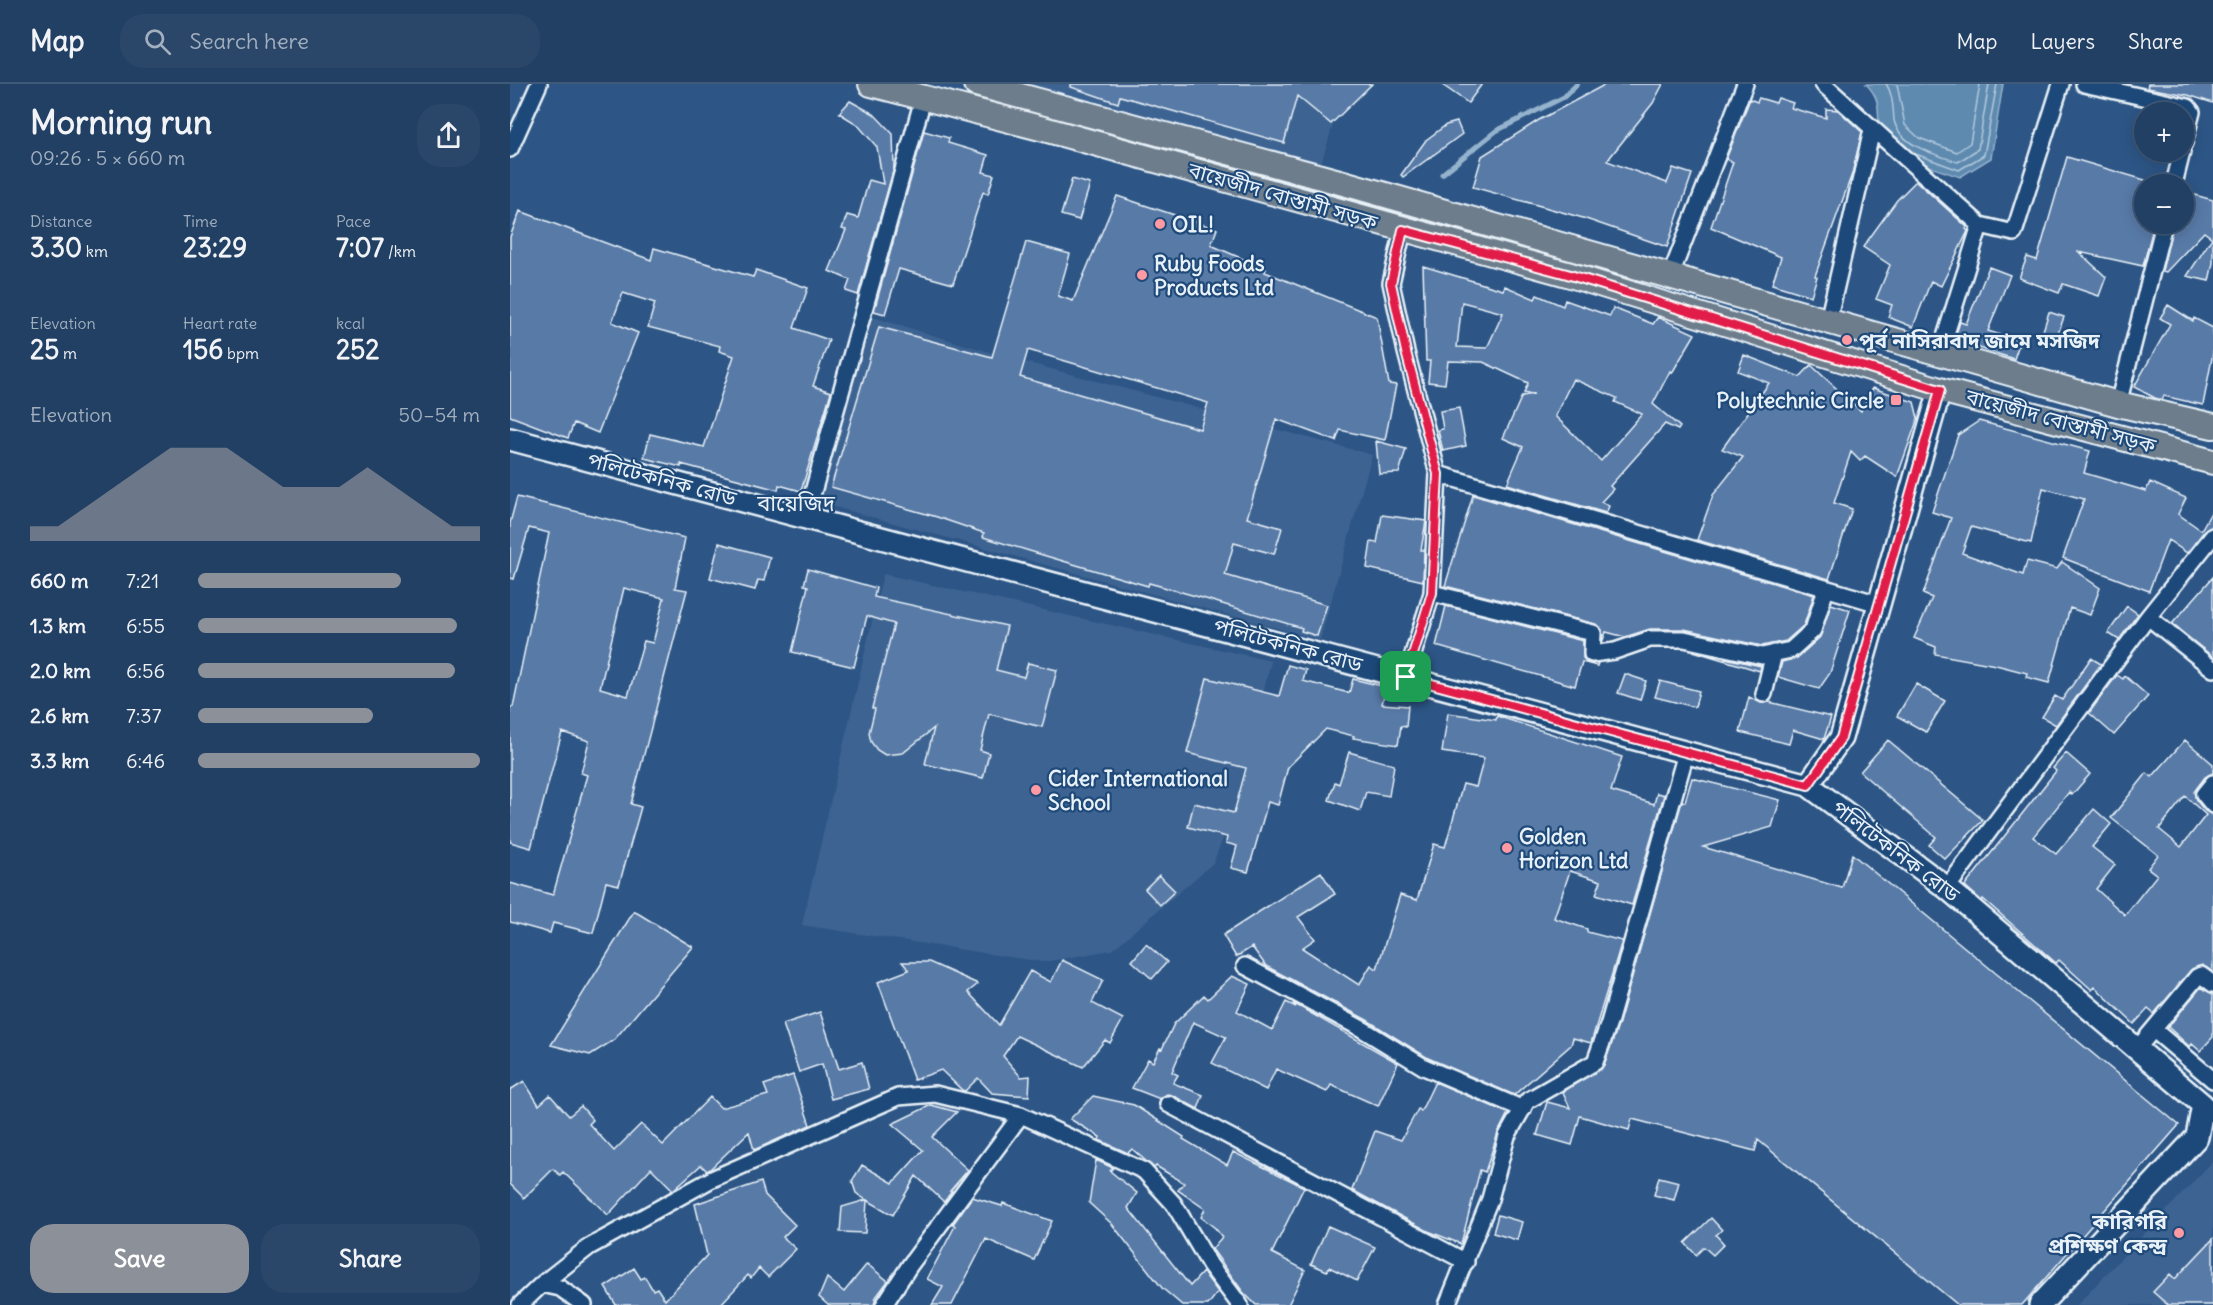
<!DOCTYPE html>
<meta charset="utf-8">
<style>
:root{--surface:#224064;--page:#2a476a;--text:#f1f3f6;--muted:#a2afbf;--line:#3f5978;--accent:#8c9099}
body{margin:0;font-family:Delius,"Noto Sans Bengali",sans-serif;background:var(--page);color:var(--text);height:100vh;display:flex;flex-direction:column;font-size:22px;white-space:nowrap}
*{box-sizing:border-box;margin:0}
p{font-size:20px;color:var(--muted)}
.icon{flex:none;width:33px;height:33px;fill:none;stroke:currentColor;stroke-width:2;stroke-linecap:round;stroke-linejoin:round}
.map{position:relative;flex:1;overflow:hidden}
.side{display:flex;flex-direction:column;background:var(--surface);width:510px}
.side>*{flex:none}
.fabs{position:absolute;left:1624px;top:18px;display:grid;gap:12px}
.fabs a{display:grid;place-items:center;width:60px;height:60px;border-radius:50%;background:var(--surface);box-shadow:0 3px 15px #0003,0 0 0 2px var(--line);font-size:30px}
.pin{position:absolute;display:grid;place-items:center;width:51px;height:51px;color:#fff;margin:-26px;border-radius:12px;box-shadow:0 3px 9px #0006}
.round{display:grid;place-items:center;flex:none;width:63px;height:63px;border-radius:24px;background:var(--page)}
.overview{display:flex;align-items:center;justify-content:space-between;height:102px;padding:0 30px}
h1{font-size:33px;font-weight:700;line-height:45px}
.stats{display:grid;grid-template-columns:repeat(3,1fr);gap:9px;height:102px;padding:6px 30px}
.stats div{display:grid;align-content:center}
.stats b{font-size:26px;font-weight:700}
.stats small{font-size:16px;font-weight:400}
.stats p{font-size:16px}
.chart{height:168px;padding:12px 30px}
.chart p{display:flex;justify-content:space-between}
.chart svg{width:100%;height:108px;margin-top:6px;fill:var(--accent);opacity:.7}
.button{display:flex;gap:12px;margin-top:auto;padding:12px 30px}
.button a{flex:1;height:69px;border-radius:24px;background:var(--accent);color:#fff;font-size:24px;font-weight:700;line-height:69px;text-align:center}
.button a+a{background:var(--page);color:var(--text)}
ul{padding:0 30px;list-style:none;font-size:20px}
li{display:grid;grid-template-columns:96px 72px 1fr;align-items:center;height:45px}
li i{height:15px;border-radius:8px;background:var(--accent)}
header{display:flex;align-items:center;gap:36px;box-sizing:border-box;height:84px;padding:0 30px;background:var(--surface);border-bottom:2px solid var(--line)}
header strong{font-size:28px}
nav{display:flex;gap:33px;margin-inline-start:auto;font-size:21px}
.search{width:420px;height:54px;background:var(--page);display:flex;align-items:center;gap:15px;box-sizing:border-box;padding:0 21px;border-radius:24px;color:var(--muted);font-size:22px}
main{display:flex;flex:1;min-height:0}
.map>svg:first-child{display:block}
</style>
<header>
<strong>Map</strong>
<div class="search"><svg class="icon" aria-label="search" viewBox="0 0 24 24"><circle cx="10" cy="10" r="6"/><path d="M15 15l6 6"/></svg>Search here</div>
<nav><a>Map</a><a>Layers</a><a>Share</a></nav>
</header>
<main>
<section class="side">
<div class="overview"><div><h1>Morning run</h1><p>09:26 · 5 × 660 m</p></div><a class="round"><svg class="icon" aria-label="share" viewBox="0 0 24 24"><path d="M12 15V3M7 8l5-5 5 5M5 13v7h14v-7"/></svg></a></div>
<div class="stats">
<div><p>Distance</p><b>3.30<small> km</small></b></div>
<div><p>Time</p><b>23:29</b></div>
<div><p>Pace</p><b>7:07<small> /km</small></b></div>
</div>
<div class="stats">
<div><p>Elevation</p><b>25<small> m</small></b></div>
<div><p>Heart rate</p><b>156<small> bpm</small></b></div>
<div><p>kcal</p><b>252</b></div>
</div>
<div class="chart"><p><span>Elevation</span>50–54 m</p>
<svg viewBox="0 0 160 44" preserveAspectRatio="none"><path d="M0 44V38L10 38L20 30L30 22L40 14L50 6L60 6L70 6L80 14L90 22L100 22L110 22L120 14L130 22L140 30L150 38L160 38V44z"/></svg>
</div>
<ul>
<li><b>660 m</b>7:21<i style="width:72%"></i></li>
<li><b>1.3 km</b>6:55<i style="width:92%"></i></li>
<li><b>2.0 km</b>6:56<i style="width:91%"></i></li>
<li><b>2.6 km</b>7:37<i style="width:62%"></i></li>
<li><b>3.3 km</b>6:46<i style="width:100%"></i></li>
</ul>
<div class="button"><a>Save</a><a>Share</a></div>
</section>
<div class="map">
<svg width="1703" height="1221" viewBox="0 0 1703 1221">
<rect width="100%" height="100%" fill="#2d5686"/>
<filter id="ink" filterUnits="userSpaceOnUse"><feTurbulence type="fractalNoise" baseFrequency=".0167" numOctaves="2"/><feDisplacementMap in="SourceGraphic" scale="12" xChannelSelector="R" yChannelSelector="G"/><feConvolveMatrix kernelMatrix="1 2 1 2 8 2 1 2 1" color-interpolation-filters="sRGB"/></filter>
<g filter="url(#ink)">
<path fill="#3d6492" d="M497 0H836L807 92Z
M362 233 489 271 862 371 810 556 307 418Z
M373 490 761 577 722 732 703 779 602 866 533 878 292 841Z
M1703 1077V1221H1567Z"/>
<path fill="#5e8ab0" stroke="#95b3cd" stroke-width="1.5" d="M1356 0H1493L1481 74 1450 93C1427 85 1386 74 1373 51 1363 33 1376 20 1356 0Z"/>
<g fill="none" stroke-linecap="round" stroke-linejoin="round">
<path stroke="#b1c8db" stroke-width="1.5" d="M1376 0C1383 10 1383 25 1384 36 1389 62 1427 71 1448 78L1468 65 1479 0
M1387 0 1395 41 1409 54 1447 68 1460 59 1470 0
M1403 69 1449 86 1474 71 1487 0"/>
<path stroke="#95b3cd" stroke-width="5" d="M932 90 986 47 1054 13 1067 0"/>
</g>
<path fill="#587aa7" stroke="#e8f1f8" stroke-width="1.5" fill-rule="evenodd" d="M561 0H862L821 40 787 12 774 59 610 12 608 19 561 3Z
M931 0H972L958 19Z
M1096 0H1153L1143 19 1097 77 1157 99 1163 84 1182 90 1157 163 1073 134 963 103 972 72 1029 36Z
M1638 0H1703V19L1678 11 1637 4Z
M1249 14 1266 19 1268 14 1283 19 1281 24 1316 34V25L1328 26 1352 48 1342 90 1305 192 1307 193 1301 212 1262 200 1271 173 1201 143 1223 78 1216 75 1240 15 1247 18Z
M340 17 364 30 383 50 384 84 348 211 336 207 340 196 319 187 336 146 332 145 337 131 348 134 359 96 373 100 367 63 347 40 329 29Z
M947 38 952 50 893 93 891 91 916 56 936 41Z
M414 47 439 54 438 59 478 71 473 88 484 91 478 110 473 108 443 200 389 185 375 230 364 227Z
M1557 73 1635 96V140H1644L1633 182 1569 168 1596 193 1589 212 1553 200 1549 209 1509 194 1517 173 1527 176Z
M562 95 580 100 569 136 551 131Z
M1406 97 1457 143 1456 145 1458 147 1431 202 1421 197 1403 243 1378 233 1382 221 1366 215 1380 181 1353 163 1387 116Z
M1674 108 1703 116V179L1699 197 1677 192 1702 154 1694 148 1656 188 1652 187 1663 140H1674Z
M607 112 707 145 701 161 756 185 755 188 867 233 879 300 886 301 875 356 830 346 826 357 766 335 737 434 772 444 764 470 724 459 715 491 817 521 807 552 791 547 792 544 689 513 639 499 638 502 536 472 473 453 474 449 427 433 321 403 369 243 482 273 516 158 560 170 548 212 563 217ZM518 266 698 319 690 345 510 293Z
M10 127 141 176 144 164 243 193 246 186 298 204 284 244 319 256 303 302 321 308 291 407 269 401 268 406 171 380V383L134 374 140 350 194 363 224 272 209 267 210 262 138 243 145 219 113 209 102 238 128 249 88 349 64 339 58 354 0 332V153Z
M913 182 993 206 995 202 1025 215 1027 211 1053 222 1055 216 1100 232 1103 224 1143 240 1148 233 1185 250 1162 289 1160 287 1143 320 1170 343 1168 346 1155 340 1100 402 1103 405 1091 418 1099 422 1096 429 997 400 1013 363 993 354 1012 312 1024 310 1014 309 1018 299 973 278 938 277 935 300 918 298 920 277H916ZM952 218 993 229 977 264 947 263ZM1063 295 1107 314 1105 318 1132 330 1091 377 1045 332Z
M1479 183 1500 191 1478 247 1510 257 1504 275 1444 256 1450 238 1456 240Z
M1658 221 1683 237 1684 234 1703 244V269L1693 321 1654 312 1652 316 1645 314 1624 303 1660 240 1650 234Z
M1539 228 1554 233 1546 255 1532 250Z
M1234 271 1290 293 1301 281 1351 327 1363 304 1404 318 1408 334 1387 393 1355 372 1350 377 1341 368 1324 419 1342 425 1319 495 1187 456 1203 411 1233 373 1212 365 1259 299 1228 287Z
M949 324 956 362 933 367 928 346 933 345 930 327Z
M1469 337 1580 367 1574 389 1636 407 1640 398 1676 414 1668 430 1691 446 1703 425V442L1695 446 1677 469 1658 456 1639 507 1553 474 1574 415 1533 404 1521 459 1461 443 1452 469 1513 491 1517 477 1547 485 1552 478 1590 504 1580 531 1560 524 1539 599 1516 593 1517 589 1486 581 1425 570 1426 563 1404 554 1422 514 1413 510 1441 434 1422 428 1448 351Z
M866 357 896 365 889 389 869 390Z
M963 411 1304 511 1294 541 1276 557 1252 562 1174 545H1140L1115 553 1096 548 1092 559V546L1085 540 935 502Z
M7 413 175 454 165 504 177 506 121 720 131 723 109 801 96 798 83 849 43 839 40 849 0 838V799L43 811 77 691 71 689 79 657 52 648 21 764 0 758V623H3L39 449 19 444 4 495 0 494V439ZM114 504 154 514 143 559 134 557 118 612 90 604Z
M872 431 916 437 911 466H914L913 497 857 484 861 458 867 459Z
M209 459 260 473 254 497 248 496 245 506 200 494Z
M298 485 366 504 364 513 497 542 486 586 514 593 518 579 547 586 532 643 479 630 470 666 479 669 473 694 415 680 424 644 393 669 375 671 367 666 361 658 359 649 365 625 362 624 384 540 357 532 344 583 282 568 298 502 294 501Z
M1703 493V573L1662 540Z
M1321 520 1340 526 1320 589 1309 605 1268 593 1272 578 1287 574 1310 553Z
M936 522 1073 557V574L1078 579H1088L1087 582 1072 578 1065 602 926 562Z
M1617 522 1628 530 1609 556 1598 549Z
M1183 567 1251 582 1250 587Z
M1581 574 1591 580 1546 641 1532 633 1545 612 1552 616Z
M778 581 796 586 793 597 839 609 843 595 876 603 872 620 898 622 896 643 891 642 888 661 843 654 844 652 816 645 778 683 768 721 758 718 738 788 721 784 727 762 716 759 717 753 678 743 684 719 724 729 736 684 677 669 697 594 769 612Z
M1115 590 1136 597 1130 616 1108 609Z
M1607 591 1613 595 1615 592 1638 612 1604 651 1579 629Z
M1150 597 1189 607 1185 623 1145 613Z
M1406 600 1435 617 1416 648 1387 632Z
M1239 613 1251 619 1259 618 1321 633 1314 655 1283 646 1279 660 1230 648Z
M938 629 986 636 987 632 1112 673 1101 707 1144 720 1147 709 1154 711 1122 821 1086 810 1091 797 1060 787 1044 834 1077 845V848L1112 857 1081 959 1063 954 1061 961 1004 1011 918 974 857 936 756 882 742 863 726 873 713 851 811 788 825 810 788 833 805 855 792 864 849 901 861 881 867 885 890 811 907 816 924 760 935 763 953 700 966 703 974 674 932 668Z
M1378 656 1473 736 1435 775 1419 761 1426 753 1350 688Z
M1675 656 1703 680V689L1695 693 1684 708 1686 716 1695 727 1703 731V888L1692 881 1682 885 1644 930 1638 925 1624 940 1585 903 1582 906 1549 876 1546 879 1473 815 1472 817 1455 802 1546 687 1543 684 1556 669 1580 690 1562 711 1559 708 1523 753 1546 770 1584 725 1601 740 1582 763 1605 781 1586 805 1615 831 1647 791 1638 784 1648 771 1601 734 1637 689 1642 693ZM1675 712 1696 731 1671 763 1649 745Z
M839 668 884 681 879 712 856 708 850 727 819 716 825 698 829 700Z
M1182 694 1270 716 1262 743 1193 763 1332 804 1342 770 1669 1041 1512 1221H1448L1248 1056 1245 1067 1122 1035 1119 1046 1070 1032 1062 1061 1027 1051 1037 1018 1060 1024 1053 1008 1094 981 1108 942 1172 717 1175 718Z
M649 791 665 807 650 821 635 805Z
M124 827 183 863 104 956 80 971 41 961Z
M636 860 657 878 642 895 622 877Z
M552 876 593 896 582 919 613 935 600 959 595 956 573 983 507 952 493 972 511 993 520 992 519 1012 482 1009 468 994 455 1007 452 1006 431 986 404 996 368 898 399 886 392 878H419L468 900 458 908 489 941 520 887 541 898Z
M722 892 740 900 727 927 762 946 776 918 786 923 783 919 888 979 868 1022 821 1001 817 1008 766 985 756 1006 702 979 716 953 683 938 662 988 668 991 663 999 693 1011 688 1025 662 1011 657 1010 650 1015 622 1004 638 975 643 978 650 964 652 965 664 940 694 911 698 915Z
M1691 903 1703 910V953L1690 967 1682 960 1680 963 1658 943Z
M310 928 329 985 352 978 359 1005 321 1015 312 980 289 988 273 940Z
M283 991 300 1041 244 1066 239 1048 200 1085 197 1087 191 1081 163 1106 141 1084 98 1131 53 1088 50 1091 43 1085 14 1114 0 1100V1006L14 997 29 1021 40 1011 59 1032 71 1022 83 1036 79 1040 104 1067 131 1040 153 1061 200 1013 211 1024 258 1011 254 1001Z
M925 998 998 1029 988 1049 975 1088 970 1086 951 1160 918 1147 842 1106 865 1047 891 1056 908 1025 911 1027Z
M583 1012 624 1021 674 1053 673 1055 717 1081 723 1068 794 1103 762 1169 795 1186 778 1221H746L733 1208 702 1165 712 1153 705 1144 691 1133 695 1125 668 1106 674 1099 646 1082 644 1084 622 1065 618 1069 589 1056 590 1053 560 1035Z
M421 1021 447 1028 422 1053 458 1086 440 1107H442L434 1118 406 1092 383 1131 357 1116 355 1149 330 1148 332 1123 356 1116 346 1109 342 1097 352 1081 383 1099 413 1066 382 1040Z
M586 1076 603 1084 600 1087 627 1109 618 1124 680 1202 693 1188 708 1208 698 1221H672L652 1204 602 1140 579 1119Z
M1149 1093 1169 1098 1164 1116 1144 1111Z
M251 1098 255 1111 285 1141 273 1153 286 1165 258 1193 249 1184 241 1194 238 1191 210 1221H106L95 1203 124 1184 131 1195 135 1193 143 1206 147 1204 155 1216 197 1171 185 1120Z
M462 1113 492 1122 493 1119 542 1137 524 1176 476 1155 442 1221H422L433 1203 417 1195 445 1142 443 1140Z
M988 1131 1012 1138 1007 1156 983 1149Z
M1201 1134 1212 1146 1206 1151 1214 1160 1203 1171 1194 1163 1186 1171 1175 1159Z
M818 1142 865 1163 847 1197 819 1183 817 1187 801 1180Z
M1703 1155V1221H1658L1643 1208 1660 1190 1665 1195Z
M357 1180 378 1197 366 1213 364 1221H318L309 1213 317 1194 334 1208Z"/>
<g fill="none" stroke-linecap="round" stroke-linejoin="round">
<defs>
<path id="street" d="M1313 0 1470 141
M1574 0 1678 23 1682 28 1674 59
M0 65 29 0
M1664 100 1672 68
M893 146 881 199 896 268 928 390 922 509 896 593
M1160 193 1235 0
M1318 237 1362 46
M1430 269 1470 141 1504 149 1551 0
M1608 320 1654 140
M928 390 1369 520
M296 433 413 15
M1703 452 1638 533 1703 585
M922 509 1083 549 1082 570 1105 567 1140 555H1174L1252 572 1281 566 1303 546 1316 505
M1254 610 1264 569
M1703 699 1694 710 1703 721
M1437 804 1638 533
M735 882 852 945 914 983 1013 1025
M1644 946 1703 996
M1627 965 1687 893 1691 891 1703 900
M658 1020 956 1178
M32 1200 50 1204 74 1221
M10 1221 32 1200 79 1163 202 1095 388 1013 425 1010 511 1031 634 1087 664 1120 700 1181 730 1221
M374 1221 400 1181 511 1031
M937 1221 980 1115 997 1052 1017 1017 1085 978 1099 939 1176 669"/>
<path id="secondary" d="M0 355 1298 701 1437 804 1693 1021 1687 1053 1530 1221
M1298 701 1331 654 1430 306"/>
<path id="primary" d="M361 0 530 44 1057 190 1430 306 1703 378
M466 0 837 100 1608 320 1703 342"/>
</defs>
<use href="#street" stroke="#e8f1f8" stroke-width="20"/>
<use href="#secondary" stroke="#e8f1f8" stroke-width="26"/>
<use href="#primary" stroke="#e8f1f8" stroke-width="28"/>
<use href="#street" stroke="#1f4a7a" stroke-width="15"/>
<use href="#secondary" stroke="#1f4a7a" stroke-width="21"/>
<use href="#primary" stroke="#6d7d8c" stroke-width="24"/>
</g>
</g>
<g fill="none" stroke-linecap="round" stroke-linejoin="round" filter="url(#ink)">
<defs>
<path id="route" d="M893 146 1057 190 1430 306 1331 654 1298 701 896 593 922 509 928 390 896 268 881 199Z"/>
</defs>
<use href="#route" stroke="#fff" stroke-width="12"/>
<use href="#route" stroke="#e11d48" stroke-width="8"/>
</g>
<g fill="#ff9aa2" stroke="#1f4a7a" stroke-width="2">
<circle cx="650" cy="140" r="6"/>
<circle cx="632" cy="191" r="6"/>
<circle cx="1337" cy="256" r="6"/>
<rect x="1380" y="310" width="12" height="12" rx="3"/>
<circle cx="526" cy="706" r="6"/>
<circle cx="997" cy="764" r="6"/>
<circle cx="1669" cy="1149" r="6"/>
</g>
<g text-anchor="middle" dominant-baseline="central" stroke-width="4.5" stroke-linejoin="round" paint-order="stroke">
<g font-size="21" fill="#e8f1f8" stroke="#1f4a7a">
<text transform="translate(773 112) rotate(16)">বায়েজীদ বোস্তামী সড়ক</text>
<text transform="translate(1551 337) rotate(15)">বায়েজীদ বোস্তামী সড়ক</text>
<text transform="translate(152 395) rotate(15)">পলিটেকনিক রোড</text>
<text transform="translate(778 561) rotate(15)">পলিটেকনিক রোড</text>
<text transform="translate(1386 767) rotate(37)">পলিটেকনিক রোড</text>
</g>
<g font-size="21" font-weight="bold" fill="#e8f1f8" stroke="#1f4a7a" text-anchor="start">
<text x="662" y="140">OIL!</text>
<text x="644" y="179">Ruby Foods<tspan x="644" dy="24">Products Ltd</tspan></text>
<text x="1349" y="256">পূর্ব নাসিরাবাদ জামে মসজিদ</text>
<text x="1374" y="316" text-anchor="end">Polytechnic Circle</text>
<text x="538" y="694">Cider International<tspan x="538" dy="24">School</tspan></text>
<text x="1009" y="752">Golden<tspan x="1009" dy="24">Horizon Ltd</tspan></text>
<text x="1657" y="1137" text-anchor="end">কারিগরি<tspan x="1657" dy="24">প্রশিক্ষণ কেন্দ্র</tspan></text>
</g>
<g font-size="22" fill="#e8f1f8" stroke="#1f4a7a">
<text x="286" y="419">বায়েজিদ</text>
</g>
</g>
</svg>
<div class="fabs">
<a>+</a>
<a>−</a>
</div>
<div class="pin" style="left:896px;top:593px;background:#1e9e55"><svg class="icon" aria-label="arrive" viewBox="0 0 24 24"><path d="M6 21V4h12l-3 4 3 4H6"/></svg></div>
</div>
</main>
